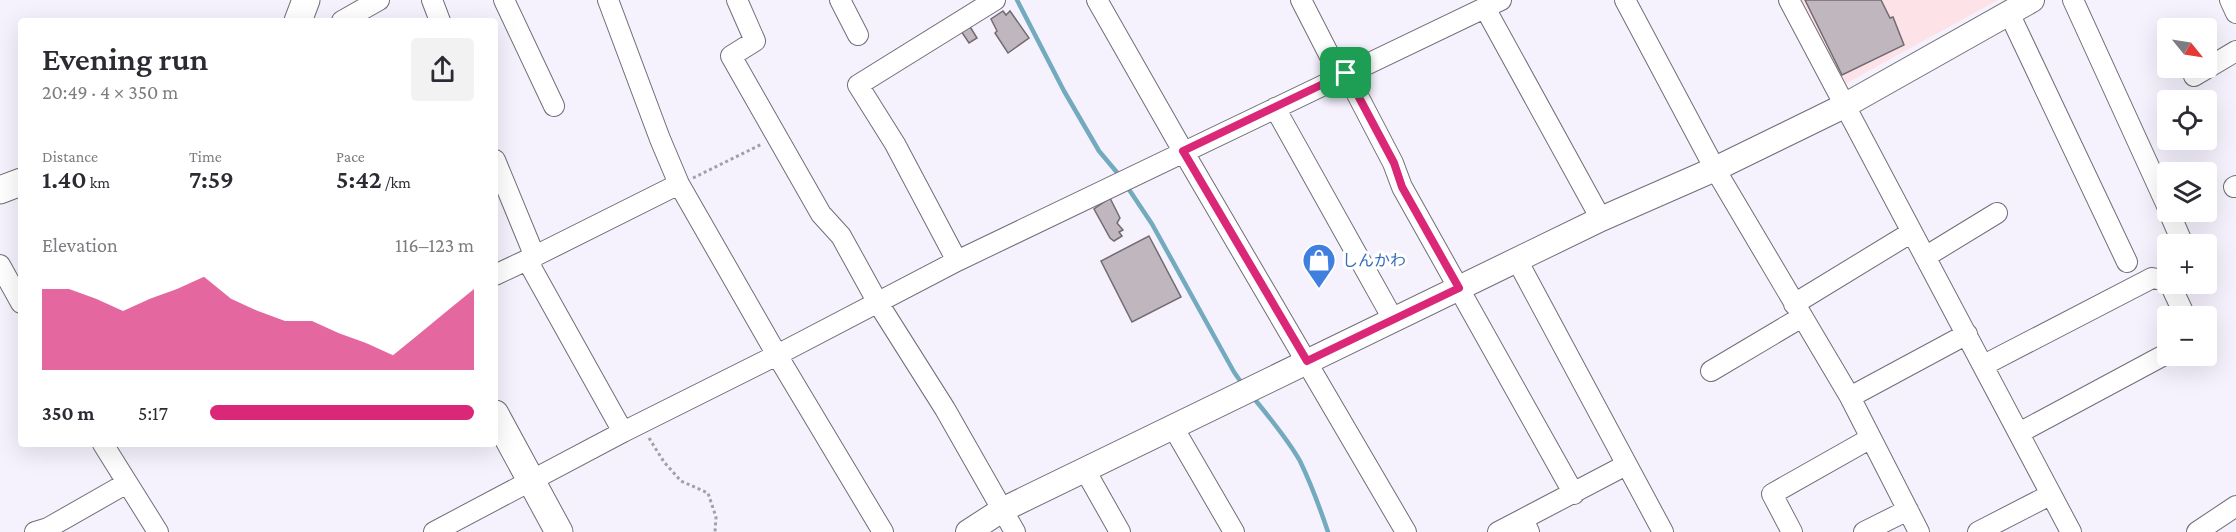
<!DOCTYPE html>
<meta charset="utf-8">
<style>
:root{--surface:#fff;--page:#f2f2f3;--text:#2b2b33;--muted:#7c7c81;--accent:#db2777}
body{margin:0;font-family:"Crimson Pro","Noto Sans JP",serif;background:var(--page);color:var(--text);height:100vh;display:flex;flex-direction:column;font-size:22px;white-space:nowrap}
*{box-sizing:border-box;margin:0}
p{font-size:20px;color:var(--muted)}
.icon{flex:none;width:33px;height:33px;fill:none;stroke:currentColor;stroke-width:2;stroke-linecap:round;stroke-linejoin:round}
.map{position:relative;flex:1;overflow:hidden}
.details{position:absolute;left:18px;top:18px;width:480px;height:429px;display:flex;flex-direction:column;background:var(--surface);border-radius:6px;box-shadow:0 6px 24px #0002}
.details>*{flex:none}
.needle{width:39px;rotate:120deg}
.fabs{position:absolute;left:2157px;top:18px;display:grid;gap:12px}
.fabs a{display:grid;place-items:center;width:60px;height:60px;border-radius:6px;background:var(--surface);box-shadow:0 6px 24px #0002;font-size:30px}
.pin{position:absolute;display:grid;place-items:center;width:51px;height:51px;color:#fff;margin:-26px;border-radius:12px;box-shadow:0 3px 9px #0006}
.round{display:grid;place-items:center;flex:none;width:63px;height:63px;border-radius:6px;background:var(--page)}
.headline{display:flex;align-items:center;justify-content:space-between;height:102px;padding:0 24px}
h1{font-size:33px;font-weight:600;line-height:45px}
.figures{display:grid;grid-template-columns:repeat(3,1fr);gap:9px;height:102px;padding:6px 24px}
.figures div{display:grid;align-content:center}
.figures b{font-size:26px;font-weight:600}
.figures small{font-size:16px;font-weight:400}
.figures p{font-size:16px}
.chart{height:168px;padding:12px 24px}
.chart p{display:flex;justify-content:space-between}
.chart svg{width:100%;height:108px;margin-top:6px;fill:var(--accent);opacity:.7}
ul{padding:0 24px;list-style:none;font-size:20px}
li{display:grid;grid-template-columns:96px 72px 1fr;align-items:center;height:45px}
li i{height:15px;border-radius:8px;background:var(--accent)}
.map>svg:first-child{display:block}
</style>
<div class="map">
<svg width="2236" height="532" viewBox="0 0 2236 532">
<rect width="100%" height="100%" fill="#f5f2fe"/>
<path fill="#fde2e7" d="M1796 0H1998L1843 85Z"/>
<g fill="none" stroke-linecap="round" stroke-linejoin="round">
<path stroke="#73aabe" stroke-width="4.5" d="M1017 0 1064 91 1099 151 1120 176
M1126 185 1152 224 1234 372 1243 385
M1252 396C1269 417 1287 438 1300 461 1311 484 1320 508 1328 532"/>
</g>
<path fill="#c0b6be" stroke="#736b72" stroke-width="1.5" d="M1805 0H1881L1890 18 1893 17 1904 45 1842 75Z
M1003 11 1006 15 1010 11 1029 38 1008 53 995 33 997 31 991 19Z
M969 25 977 38 969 43 961 31Z
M1110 198 1120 218 1117 223 1123 230 1119 232 1122 236 1114 241 1110 238 1094 209Z
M1149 236 1181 297 1132 322 1101 261Z"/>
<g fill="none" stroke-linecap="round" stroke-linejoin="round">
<defs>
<path id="minor" d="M432 0 440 21
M504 0 554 106
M608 0 660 139 679 184 777 355 883 532
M737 0 755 41 731 56 821 214 841 236 878 303 945 409 1015 532
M840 0 858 35
M1097 0 1183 151 1406 532
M1301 0 1340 76
M1625 0 1715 169 1850 397 1919 532
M1789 0 2071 532
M2073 0 2168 208
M2230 0 2236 13
M1485 8 1601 219
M2009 13 2127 262
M342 21 379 0
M1346 73 1393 163 1402 187 1574 494
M2194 76 2236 51
M1275 108 1393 319
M495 160 535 257
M2234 187 2236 186
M2169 212 2183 244
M1925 257 1997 213
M527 260 679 184
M1517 260 1663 532
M957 261 895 144 858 85 995 0
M0 265 21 303
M495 275 527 260 623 432
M2170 284 2185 316
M1794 304 1912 232
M1984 365 2152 278 2168 281
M1711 371 1802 317
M1850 397 1967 334
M1173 427 1234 532
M2019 433 2168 353
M103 444 158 532
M1085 470 1120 532
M1523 519 1626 465
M35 532 48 528 127 483
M434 532 623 432 777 355 957 261 1501 0
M1498 532 1523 519 1529 532
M1792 532 1772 494 1871 438
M1864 532 1908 510
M1978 532 2050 495
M2197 532 2236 506"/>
<path id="tertiary" d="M968 532 1002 510 1601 219 1715 169 1844 106 2032 0"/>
<path id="secondary" d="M298 21 306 0
M0 190 21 182
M495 414 559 532"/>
</defs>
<use href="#minor" stroke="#706e78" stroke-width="22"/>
<use href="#tertiary" stroke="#706e78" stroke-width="26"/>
<use href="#secondary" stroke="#706e78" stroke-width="29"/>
<path stroke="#a19fa8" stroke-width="3" stroke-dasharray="3 3" stroke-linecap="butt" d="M693 178 762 144
M649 438 664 462 681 481 708 493 716 517 715 532"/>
<use href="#minor" stroke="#fff" stroke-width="20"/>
<use href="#tertiary" stroke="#fff" stroke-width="24"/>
<use href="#secondary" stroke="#fff" stroke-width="27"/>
</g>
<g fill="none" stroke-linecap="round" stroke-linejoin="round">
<defs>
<path id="route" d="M1346 73 1394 163 1402 187 1459 288 1307 361 1183 151Z"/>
</defs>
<use href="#route" stroke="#fff" stroke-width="12"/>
<use href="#route" stroke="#db2777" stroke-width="8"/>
</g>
<defs>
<symbol id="shop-pin" viewBox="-11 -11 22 30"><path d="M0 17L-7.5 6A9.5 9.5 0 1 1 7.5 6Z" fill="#3f7fe0" stroke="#fff"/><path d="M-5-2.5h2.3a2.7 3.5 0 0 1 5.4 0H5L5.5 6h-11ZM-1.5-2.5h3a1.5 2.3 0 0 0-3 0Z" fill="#fff"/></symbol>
</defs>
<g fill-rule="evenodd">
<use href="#shop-pin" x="1300" y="241" width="38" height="52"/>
</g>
<g text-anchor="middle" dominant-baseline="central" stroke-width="6" stroke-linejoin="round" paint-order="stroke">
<g font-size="16" fill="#366cbe" stroke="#fff" text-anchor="start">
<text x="1342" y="260">しんかわ</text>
</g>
</g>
</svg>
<div class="fabs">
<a><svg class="needle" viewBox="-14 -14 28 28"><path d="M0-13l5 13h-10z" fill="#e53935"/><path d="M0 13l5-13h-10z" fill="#7c7c81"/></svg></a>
<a><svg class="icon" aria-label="locate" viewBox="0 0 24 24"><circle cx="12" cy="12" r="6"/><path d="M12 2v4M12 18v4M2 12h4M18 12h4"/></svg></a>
<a><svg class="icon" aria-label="layers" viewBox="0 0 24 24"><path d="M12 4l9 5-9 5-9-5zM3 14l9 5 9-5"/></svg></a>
<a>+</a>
<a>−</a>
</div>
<div class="pin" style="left:1346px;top:73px;background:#1e9e55"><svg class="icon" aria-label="arrive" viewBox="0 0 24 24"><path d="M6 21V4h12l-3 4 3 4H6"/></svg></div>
<section class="details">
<div class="headline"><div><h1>Evening run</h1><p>20:49 · 4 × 350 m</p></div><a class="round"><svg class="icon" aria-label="share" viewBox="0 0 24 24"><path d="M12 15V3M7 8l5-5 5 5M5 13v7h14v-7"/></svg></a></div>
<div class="figures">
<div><p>Distance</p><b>1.40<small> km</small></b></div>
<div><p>Time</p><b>7:59</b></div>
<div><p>Pace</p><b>5:42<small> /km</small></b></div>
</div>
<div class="chart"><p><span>Elevation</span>116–123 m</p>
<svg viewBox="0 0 160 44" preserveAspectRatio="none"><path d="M0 44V11L10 11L20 15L30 20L40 15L50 11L60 6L70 15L80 20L90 24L100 24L110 29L120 33L130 38L140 29L150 20L160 11V44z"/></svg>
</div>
<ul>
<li><b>350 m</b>5:17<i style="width:100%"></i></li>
</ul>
</section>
</div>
